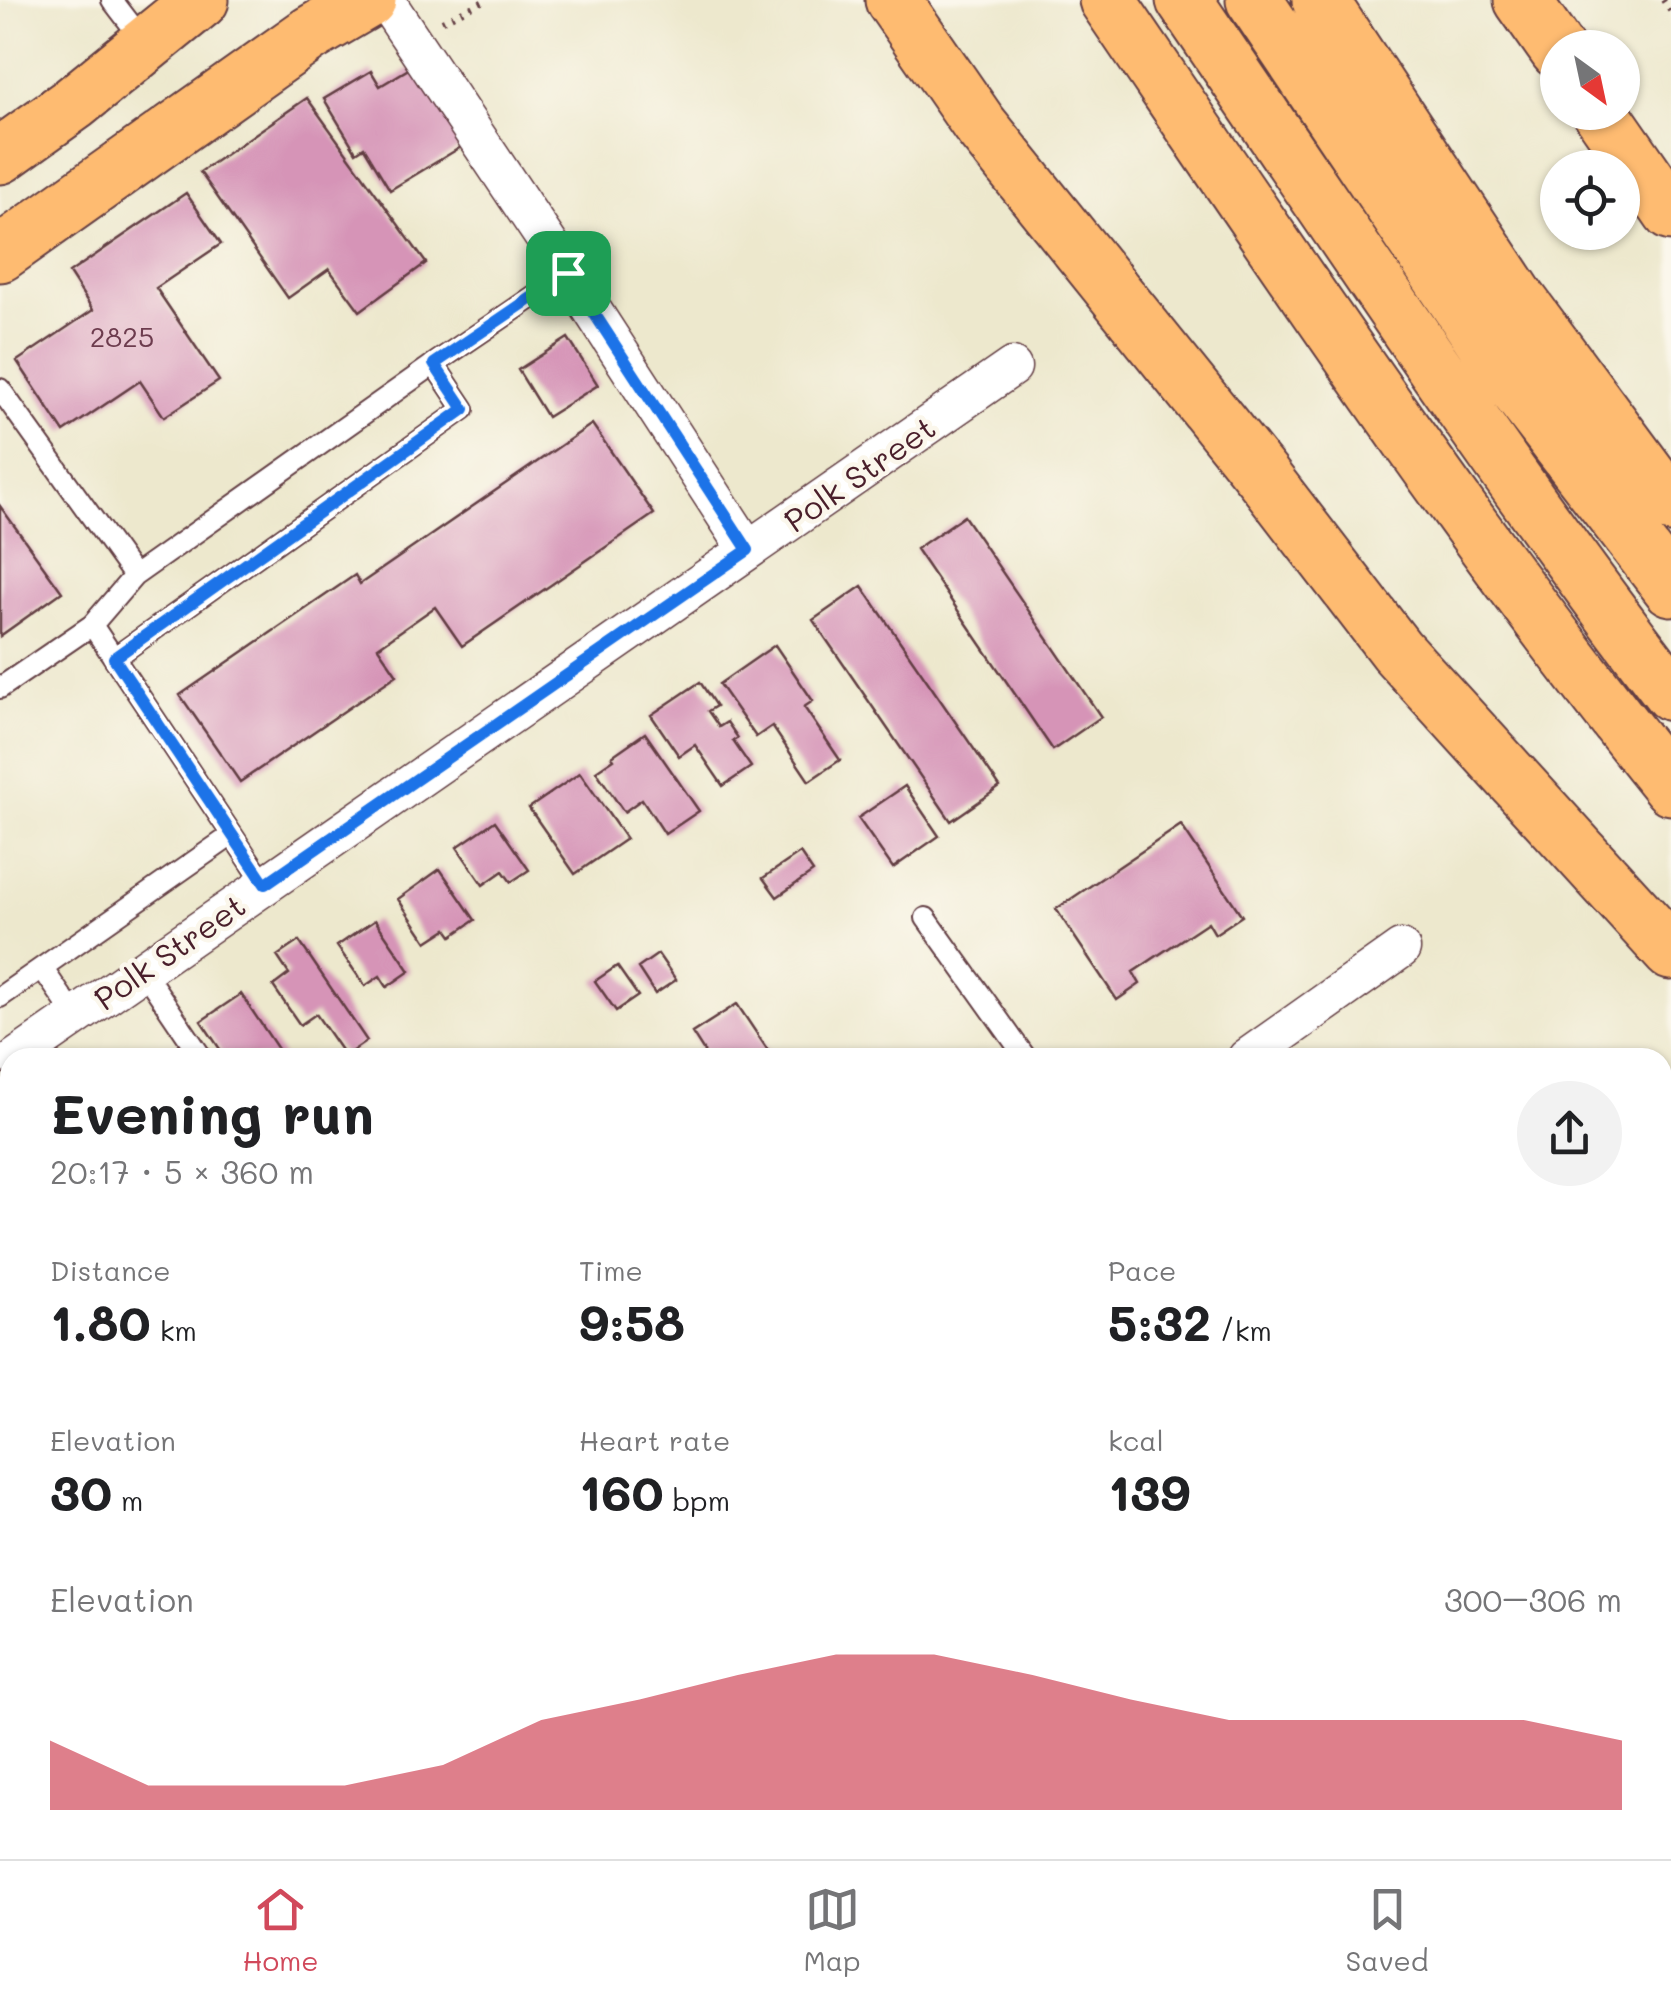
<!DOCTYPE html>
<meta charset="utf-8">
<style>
:root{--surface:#fff;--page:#f2f2f2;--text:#202124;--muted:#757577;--line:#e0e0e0;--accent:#d1495b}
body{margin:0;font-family:Mali,sans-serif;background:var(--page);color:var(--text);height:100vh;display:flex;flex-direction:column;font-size:38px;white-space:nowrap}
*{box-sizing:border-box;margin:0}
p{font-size:32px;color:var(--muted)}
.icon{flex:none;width:55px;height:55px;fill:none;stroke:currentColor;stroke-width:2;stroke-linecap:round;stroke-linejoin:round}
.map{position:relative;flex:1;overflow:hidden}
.sheet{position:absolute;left:0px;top:1048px;width:1672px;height:812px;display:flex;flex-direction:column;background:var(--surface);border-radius:30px 30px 0 0;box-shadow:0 2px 8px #0004}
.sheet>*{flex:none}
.needle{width:65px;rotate:147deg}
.buttons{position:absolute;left:1540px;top:30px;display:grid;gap:20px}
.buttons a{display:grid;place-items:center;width:100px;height:100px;border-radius:50%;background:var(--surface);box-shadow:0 2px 8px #0004;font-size:50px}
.pin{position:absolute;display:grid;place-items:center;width:85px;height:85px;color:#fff;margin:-42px;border-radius:20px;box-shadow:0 5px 15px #0006}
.round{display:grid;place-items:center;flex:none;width:105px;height:105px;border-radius:52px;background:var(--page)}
.summary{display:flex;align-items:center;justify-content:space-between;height:170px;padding:0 50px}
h1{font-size:55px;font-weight:700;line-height:75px}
.stats{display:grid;grid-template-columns:repeat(3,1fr);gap:15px;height:170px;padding:10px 50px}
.stats div{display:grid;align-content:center}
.stats b{font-size:50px;font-weight:700}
.stats small{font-size:28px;font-weight:400}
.stats p{font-size:28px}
.chart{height:280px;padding:20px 50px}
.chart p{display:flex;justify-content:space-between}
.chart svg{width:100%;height:180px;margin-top:10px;fill:var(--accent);opacity:.7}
.tabs{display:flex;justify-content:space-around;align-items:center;height:140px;border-top:2px solid var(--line);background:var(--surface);font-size:28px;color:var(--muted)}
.tabs a{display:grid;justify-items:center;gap:5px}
.tabs .on{color:var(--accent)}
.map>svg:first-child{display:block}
</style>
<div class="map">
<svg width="1671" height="1859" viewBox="0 0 1671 1859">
<rect width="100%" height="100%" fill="#fbf7ec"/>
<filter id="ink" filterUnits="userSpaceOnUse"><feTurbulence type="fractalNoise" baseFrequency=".01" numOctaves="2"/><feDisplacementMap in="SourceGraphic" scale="20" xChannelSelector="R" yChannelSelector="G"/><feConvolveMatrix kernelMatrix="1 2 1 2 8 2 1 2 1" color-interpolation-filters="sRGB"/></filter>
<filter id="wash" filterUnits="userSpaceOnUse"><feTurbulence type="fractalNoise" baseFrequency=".0048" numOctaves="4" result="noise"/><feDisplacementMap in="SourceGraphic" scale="40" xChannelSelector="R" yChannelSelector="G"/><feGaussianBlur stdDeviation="2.25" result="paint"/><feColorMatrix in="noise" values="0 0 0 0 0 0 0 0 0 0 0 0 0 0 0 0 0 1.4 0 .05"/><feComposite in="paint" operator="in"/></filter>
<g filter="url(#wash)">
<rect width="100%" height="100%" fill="#ede8cd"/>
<g id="blocks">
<path fill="#d694b7" d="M412 67 471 141 390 190 364 147 356 152 324 99 371 71 380 86Z
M307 98 426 263 360 311 329 269 288 298 200 172Z
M186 193 221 244 156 288 219 381 164 417 140 381 64 432 17 361 93 310 69 273Z
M568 338 598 385 547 417 518 370Z
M592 424 654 514 462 646 435 607 378 647 397 675 240 782 180 695 355 575 360 584Z
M0 506 62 592 0 636Z
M964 516 1101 717 1053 750 916 549Z
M862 586 1000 787 951 821 813 620Z
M775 645 813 701 804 707 840 760 809 781 772 726 756 737 719 684Z
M700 682 716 706 708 711 719 727 727 722 738 738 733 741 751 767 723 786 695 745 679 756 651 715Z
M645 733 699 811 665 834 642 799 624 812 596 771 614 759 612 756Z
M580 773 626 839 575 874 529 808Z
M905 786 939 836 893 868 858 818Z
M495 821 529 870 511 882 503 871 483 885 457 847Z
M1181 825 1242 916 1215 934 1208 922 1133 972 1140 984 1117 1000 1056 909Z
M800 853 813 872 777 897 763 878Z
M440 869 475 920 452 936 447 929 427 942 398 899Z
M375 920 410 971 387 987 380 976 365 986 337 946Z
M299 941 367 1041 345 1056 316 1014 300 1025 273 986 289 974 277 956Z
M658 954 676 980 655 994 638 968Z
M617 966 638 996 616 1011 595 981Z
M241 994 284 1058H246L244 1054 238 1058H226L201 1021Z
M737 1004 773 1058H708L692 1033Z
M1662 1255 1671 1268V1370L1662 1357Z
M10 1529V1615L0 1622V1536Z
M10 1768V1824L3 1828 0 1823V1775Z
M443 1850H514L501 1859H449Z
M812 1850H848L854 1859H818Z
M873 1850H942L948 1859H874L870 1852Z
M968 1850H1032L1039 1859H974Z
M1061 1850H1130L1136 1859H1067Z"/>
</g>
</g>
<g filter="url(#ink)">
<use href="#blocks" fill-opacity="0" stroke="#623d43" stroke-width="2.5"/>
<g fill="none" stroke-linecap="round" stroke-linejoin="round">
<defs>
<path id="lane" d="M112 0 145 43
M0 389 134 576
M92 625 134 576 434 364
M114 658 464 409 434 364 568 273
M0 688 92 625 265 884
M926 918 1026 1058
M42 968 75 1016
M142 969 202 1058
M0 997 232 835
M1665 1424 1671 1432
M1662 1710 1671 1722"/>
<path id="street" d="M385 0 568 273 748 550
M16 1058 1012 367
M1247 1058 1401 949
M1662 1599 1671 1593
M93 1859 106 1850
M1286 1859 1299 1850"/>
<path id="secondary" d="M0 1355 10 1370
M334 1850 340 1859"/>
<path id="primary" d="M0 156 74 103 201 0
M0 254 310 34 368 0"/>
<path id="highway" d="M893 0 979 124 1263 477 1396 650 1671 952
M1107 0C1289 267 1468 536 1671 787
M1184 0C1343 233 1499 469 1671 693
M1254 0 1507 376 1671 588
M1320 0 1516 296 1671 505
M1522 0 1558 51
M1601 112 1671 213"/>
</defs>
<use href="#lane" stroke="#623d43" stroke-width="24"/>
<use href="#street" stroke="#623d43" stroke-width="41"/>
<use href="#secondary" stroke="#623d43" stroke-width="59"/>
<use href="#primary" stroke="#623d43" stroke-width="59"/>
<use href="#highway" stroke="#623d43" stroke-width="59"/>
<path stroke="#623d43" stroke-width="6" stroke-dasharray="2.5 8" stroke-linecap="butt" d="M1663 0 1671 12
M442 21 486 0"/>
<use href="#lane" stroke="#fff" stroke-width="20"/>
<use href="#street" stroke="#fff" stroke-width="38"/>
<use href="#secondary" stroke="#ffe4c6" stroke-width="55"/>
<use href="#primary" stroke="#febb71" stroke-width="55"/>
<use href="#highway" stroke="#febb71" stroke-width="55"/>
</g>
</g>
<g fill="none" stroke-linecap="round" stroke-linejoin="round" filter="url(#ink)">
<defs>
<path id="route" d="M568 273 748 550 265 884 114 658 464 409 434 364Z"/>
</defs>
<use href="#route" stroke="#fff" stroke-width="20"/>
<use href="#route" stroke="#1a73e8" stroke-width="12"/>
</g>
<g text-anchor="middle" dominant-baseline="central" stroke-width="9" stroke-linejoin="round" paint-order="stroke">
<g font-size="28" fill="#6d3c4e">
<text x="122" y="336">2825</text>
</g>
<g font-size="32" fill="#4a1f2b" stroke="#fbf7ec">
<text transform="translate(859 473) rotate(-35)">Polk Street</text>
<text transform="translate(169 951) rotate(-35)">Polk Street</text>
</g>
</g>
</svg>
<div class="buttons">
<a><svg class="needle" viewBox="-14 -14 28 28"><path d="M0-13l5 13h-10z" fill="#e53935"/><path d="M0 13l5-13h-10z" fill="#757577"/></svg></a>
<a><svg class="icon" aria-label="locate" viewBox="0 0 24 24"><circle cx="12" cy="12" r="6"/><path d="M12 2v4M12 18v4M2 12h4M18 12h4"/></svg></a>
</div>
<div class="pin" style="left:568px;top:273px;background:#1e9e55"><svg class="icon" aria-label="arrive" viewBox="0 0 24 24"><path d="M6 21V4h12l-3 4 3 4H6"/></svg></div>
<section class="sheet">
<div class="summary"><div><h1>Evening run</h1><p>20:17 · 5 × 360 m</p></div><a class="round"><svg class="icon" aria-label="share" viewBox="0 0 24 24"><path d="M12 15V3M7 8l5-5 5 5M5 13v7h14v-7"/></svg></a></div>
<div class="stats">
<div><p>Distance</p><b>1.80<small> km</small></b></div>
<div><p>Time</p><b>9:58</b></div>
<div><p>Pace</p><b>5:32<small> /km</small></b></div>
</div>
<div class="stats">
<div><p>Elevation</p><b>30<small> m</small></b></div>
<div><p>Heart rate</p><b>160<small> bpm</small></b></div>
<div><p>kcal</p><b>139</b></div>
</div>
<div class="chart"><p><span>Elevation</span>300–306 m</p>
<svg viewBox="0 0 160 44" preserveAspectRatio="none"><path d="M0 44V27L10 38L20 38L30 38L40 33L50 22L60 17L70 11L80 6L90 6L100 11L110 17L120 22L130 22L140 22L150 22L160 27V44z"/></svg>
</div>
</section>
</div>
<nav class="tabs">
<a class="on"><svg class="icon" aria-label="home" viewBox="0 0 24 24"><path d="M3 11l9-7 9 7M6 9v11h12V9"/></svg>Home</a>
<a><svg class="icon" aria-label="map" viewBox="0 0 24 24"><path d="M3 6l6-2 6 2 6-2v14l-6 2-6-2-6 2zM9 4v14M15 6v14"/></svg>Map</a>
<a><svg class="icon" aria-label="saved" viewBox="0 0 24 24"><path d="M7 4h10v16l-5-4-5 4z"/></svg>Saved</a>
</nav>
